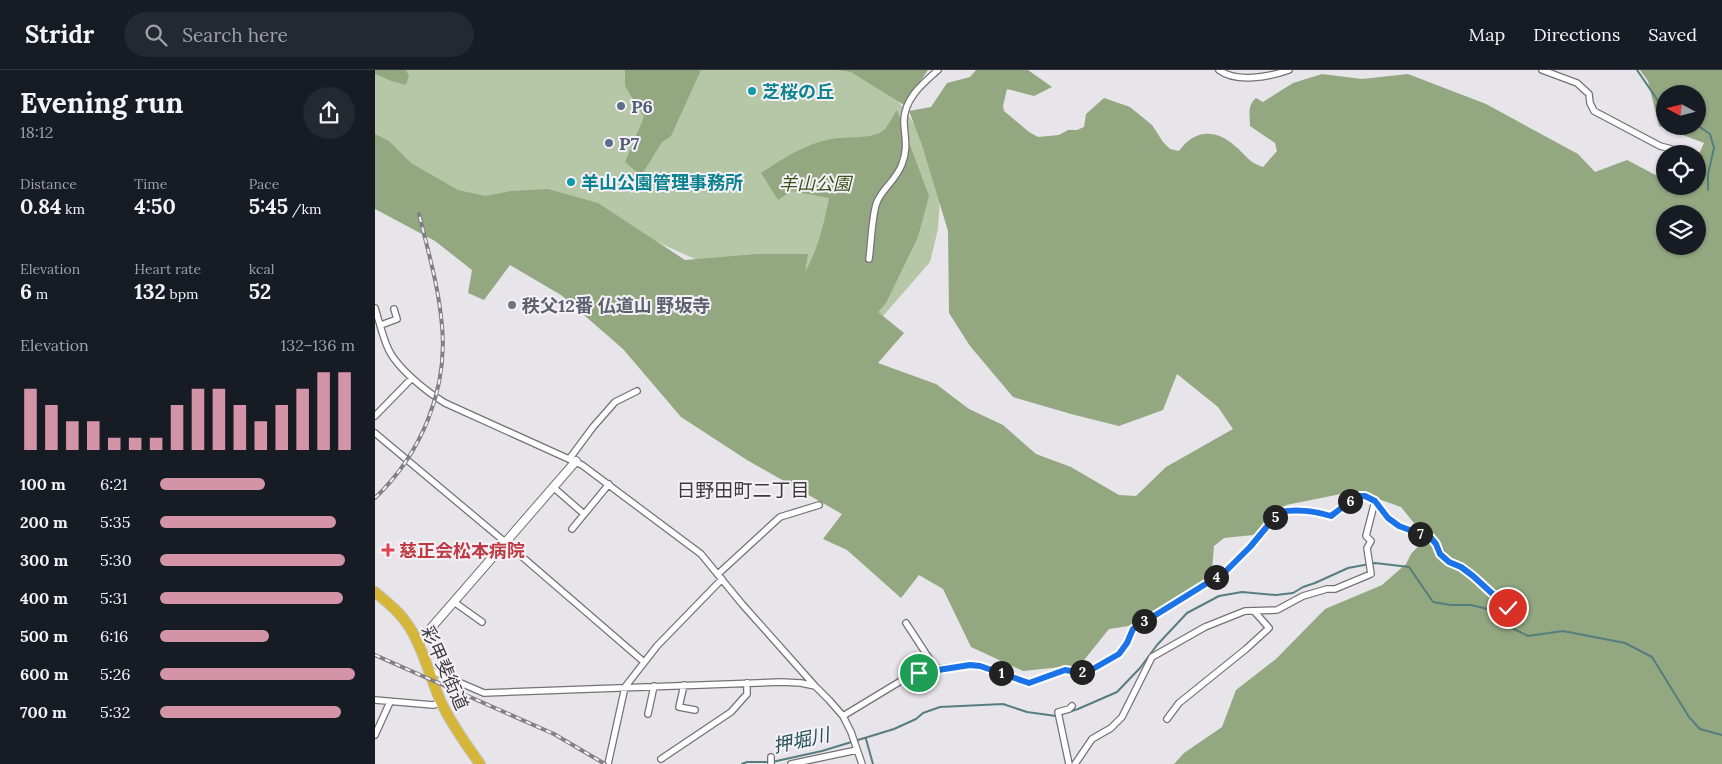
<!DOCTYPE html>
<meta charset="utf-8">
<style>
:root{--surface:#171b24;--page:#242831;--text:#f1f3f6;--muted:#9ea1a6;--line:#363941;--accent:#d494a7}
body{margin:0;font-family:Lora,"Noto Sans JP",serif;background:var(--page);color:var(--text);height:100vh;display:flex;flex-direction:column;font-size:19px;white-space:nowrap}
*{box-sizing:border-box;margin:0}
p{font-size:16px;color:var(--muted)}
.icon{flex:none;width:28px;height:28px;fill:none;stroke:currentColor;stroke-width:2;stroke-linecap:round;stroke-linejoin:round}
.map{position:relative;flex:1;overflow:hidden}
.drawer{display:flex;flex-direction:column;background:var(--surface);width:375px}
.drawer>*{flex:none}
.needle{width:32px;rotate:277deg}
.tools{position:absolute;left:1281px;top:15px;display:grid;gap:10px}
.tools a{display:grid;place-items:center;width:50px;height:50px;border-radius:50%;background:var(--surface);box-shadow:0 1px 4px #0004;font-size:25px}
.pin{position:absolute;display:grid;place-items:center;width:42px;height:42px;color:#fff;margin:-21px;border:2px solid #fff;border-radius:50%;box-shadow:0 1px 5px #0007}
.km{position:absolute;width:25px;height:25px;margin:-12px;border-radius:50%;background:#222;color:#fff;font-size:14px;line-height:25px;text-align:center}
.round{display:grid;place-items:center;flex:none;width:52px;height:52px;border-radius:26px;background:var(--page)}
.overview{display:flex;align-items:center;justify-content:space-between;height:85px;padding:0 20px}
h1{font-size:28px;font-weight:700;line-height:38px}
.metrics{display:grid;grid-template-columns:repeat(3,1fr);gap:8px;height:85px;padding:5px 20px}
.metrics div{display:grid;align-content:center}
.metrics b{font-size:21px;font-weight:700}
.metrics small{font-size:14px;font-weight:400}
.metrics p{font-size:14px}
.chart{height:140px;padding:10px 20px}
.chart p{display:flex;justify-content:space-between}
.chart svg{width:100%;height:90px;margin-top:5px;stroke:var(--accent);stroke-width:6}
ul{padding:0 20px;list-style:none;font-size:16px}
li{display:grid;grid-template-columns:80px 60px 1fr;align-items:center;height:38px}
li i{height:12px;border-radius:6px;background:var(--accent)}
header{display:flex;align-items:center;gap:30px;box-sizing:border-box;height:70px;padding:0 25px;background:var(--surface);border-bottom:1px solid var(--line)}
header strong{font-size:24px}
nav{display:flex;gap:28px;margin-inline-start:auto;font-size:18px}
.search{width:350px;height:45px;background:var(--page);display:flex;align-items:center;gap:12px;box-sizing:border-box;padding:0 18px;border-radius:28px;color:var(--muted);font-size:19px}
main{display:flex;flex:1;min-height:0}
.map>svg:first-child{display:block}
</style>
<header>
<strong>Stridr</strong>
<div class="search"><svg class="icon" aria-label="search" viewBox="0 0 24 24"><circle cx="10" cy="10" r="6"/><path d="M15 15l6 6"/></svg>Search here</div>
<nav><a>Map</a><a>Directions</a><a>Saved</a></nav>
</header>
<main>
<section class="drawer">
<div class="overview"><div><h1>Evening run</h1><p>18:12</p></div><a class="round"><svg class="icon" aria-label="share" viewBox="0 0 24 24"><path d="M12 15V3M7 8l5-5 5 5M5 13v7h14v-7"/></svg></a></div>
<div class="metrics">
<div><p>Distance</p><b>0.84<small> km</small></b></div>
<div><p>Time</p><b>4:50</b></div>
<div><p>Pace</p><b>5:45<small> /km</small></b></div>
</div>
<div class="metrics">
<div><p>Elevation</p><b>6<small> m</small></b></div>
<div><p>Heart rate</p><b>132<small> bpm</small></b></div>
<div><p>kcal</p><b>52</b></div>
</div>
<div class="chart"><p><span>Elevation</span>132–136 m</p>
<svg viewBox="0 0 160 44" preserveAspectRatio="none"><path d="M5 44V14M15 44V22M25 44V30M35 44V30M45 44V38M55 44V38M65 44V38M75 44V22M85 44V14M95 44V14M105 44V22M115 44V30M125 44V22M135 44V14M145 44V6M155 44V6"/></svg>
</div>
<ul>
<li><b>100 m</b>6:21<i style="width:54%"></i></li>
<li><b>200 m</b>5:35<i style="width:90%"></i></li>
<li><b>300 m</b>5:30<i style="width:95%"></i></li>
<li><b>400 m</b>5:31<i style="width:94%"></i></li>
<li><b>500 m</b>6:16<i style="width:56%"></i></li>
<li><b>600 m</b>5:26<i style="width:100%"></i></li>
<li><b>700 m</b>5:32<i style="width:93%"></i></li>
</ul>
</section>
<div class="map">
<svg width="1347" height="694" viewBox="0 0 1347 694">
<rect width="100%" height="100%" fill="#e7e4ea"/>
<path fill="#b6c7a7" d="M0 0H497L524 32 554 76 566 112 563 159 555 192 502 253 333 195 267 165 0 130Z"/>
<path fill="#93a881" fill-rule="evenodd" d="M0 0H31L34 6 31 15 16 11 0 4Z
M250 0H326L296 66 287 72 266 106 250 92 269 47 250 16Z
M463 0H553L529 35 476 2Z
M601 0H653L677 17 659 26 632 19 628 36 629 41 654 62 663 67 684 65 693 60H702L709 57 711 44 729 28 755 37 777 55 788 72 795 79 804 81C819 60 840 58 860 76 872 86 873 92 888 97L902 81 900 73 875 56C875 46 872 35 881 28L888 32 918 13 947 4 987 9 1033 4 1111 34 1203 84 1220 102 1252 90 1290 110V116H1322L1323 86 1329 73 1284 56 1273 11 1265 0H1347V694H799L809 683 847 657 861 620 901 589 950 539 1007 515 1031 494 1036 484 1051 468 1026 437 981 421 911 435 888 464 849 468 839 476 836 511 760 555 734 559 705 595 648 601 596 577 568 519 544 505 526 528 472 480 448 469 467 444 372 390 306 347 248 279 186 225 135 195 109 230 93 223 97 200 60 171 0 139V64L14 71 36 93 83 120 110 126 136 121 173 119 223 133 310 190 382 184H433L430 202C443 179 449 154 454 128L417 121 403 130 386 103C407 89 430 74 456 69 471 66 497 70 509 60 514 55 518 45 522 40L554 126 543 167 511 233 503 242 529 263 503 293 561 314 594 339 628 355 661 384 696 397 744 425 761 426 791 397 858 359 843 337 802 304 788 340 744 356 696 344 638 327 595 276 574 243 573 161 547 75 534 41 556 37 572 13 595 7ZM1290 24H1322V56H1290ZM1290 144H1322V176H1290Z"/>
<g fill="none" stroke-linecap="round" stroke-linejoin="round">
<path stroke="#567e7e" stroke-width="2" d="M1262 0 1290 41
M1322 55 1335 64 1339 78 1333 104V120
M491 669 498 694
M367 694 372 692H397L447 681 519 659 541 649 548 643 565 637 628 634 652 642 681 646 703 639 742 622 765 598 782 575 812 543 844 526 867 522 901 525 918 523 928 517 940 513 973 498 1000 493 1034 497 1058 532 1076 535H1096L1117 540 1123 542 1139 559 1153 566 1188 561 1250 573 1277 587 1314 647 1325 659 1347 665"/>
<defs>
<path id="minor" d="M844 0C861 13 894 7 914 0
M1167 0 1202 13 1214 24 1215 33 1219 41 1285 76 1315 84
M1322 86 1324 87V96
M494 189C496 176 497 143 502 132 508 118 522 109 527 94 533 79 530 69 529 53 528 30 547 14 563 0
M0 238C4 251 7 264 12 276 20 297 52 322 70 333L207 395 326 484 367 534 440 616
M6 255 22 249 19 239
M0 346 37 308
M0 363 130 472 269 592
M195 388 218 357 240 332 262 321
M178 417 209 444
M197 459 234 414
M343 504 405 447 444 435
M79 532 107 552
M531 553 561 599
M53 599 109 623 406 612 426 613 440 616 454 630 468 646 476 662 487 694
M309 615 304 637 320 640
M0 630 58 635 66 633
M273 644 279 616
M468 646 534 606 561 599 595 595 605 597 654 613 690 600 706 603 716 600 743 584 752 573 758 559 850 502 875 477 904 442C921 439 940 441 957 446 967 440 975 425 988 426 1001 427 1005 441 1013 448 1027 461 1041 460 1055 468 1063 472 1065 485 1074 492 1078 494 1083 495 1088 498 1105 509 1119 525 1134 539
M792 649 804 633 871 579 894 558 879 541
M0 665 15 632
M396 687V694
M286 689 356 642 372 624V613
M233 694 250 617 282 576 347 509
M416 694 482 680
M694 694 683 642 694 639 697 636
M700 694 717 669 736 658 747 647 777 587 830 557 870 541 902 540 928 526 952 519H960L996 504 992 478 996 471 991 466 1000 431"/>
<path id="tertiary" d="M43 573 201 391"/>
<path id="trunk" d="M0 522C13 533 26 543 35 558 49 580 55 608 66 632 76 654 91 674 105 694"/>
</defs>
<use href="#minor" stroke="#757277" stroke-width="8"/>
<use href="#tertiary" stroke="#757277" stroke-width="10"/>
<use href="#trunk" stroke="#c4c4c4" stroke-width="12"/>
<use href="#minor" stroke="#fff" stroke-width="5.5"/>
<use href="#tertiary" stroke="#fff" stroke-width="8"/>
<use href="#trunk" stroke="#d6b638" stroke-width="10"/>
<defs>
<path id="rail" d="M0 428C46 384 73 320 67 256 64 218 53 181 44 144
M0 585 179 664 230 694"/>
</defs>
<use href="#rail" stroke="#807f82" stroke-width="4"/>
<use href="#rail" stroke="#f5f1f7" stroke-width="2" stroke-dasharray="5.5" stroke-linecap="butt"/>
</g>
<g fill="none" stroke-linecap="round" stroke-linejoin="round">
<defs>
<path id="route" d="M544 603 595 595 605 596 654 613 690 600 706 603 716 600 744 584 752 573 758 559 850 502 875 477 904 442C921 439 940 441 956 446L982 426H990L1000 431 1013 448 1024 456 1056 468 1061 474 1065 484 1074 492 1086 497 1098 506 1133 538"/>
</defs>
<use href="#route" stroke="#fff" stroke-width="10"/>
<use href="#route" stroke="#1a73e8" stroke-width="6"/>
</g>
<g fill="#0f9aa8" stroke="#f5f1f7" stroke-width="2">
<circle cx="377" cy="21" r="5"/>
<circle cx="196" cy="112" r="5"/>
</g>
<g fill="#5c6f8a" stroke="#f5f1f7" stroke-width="2">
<circle cx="246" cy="36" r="5"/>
<circle cx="234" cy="73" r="5"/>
</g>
<circle fill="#6b7280" stroke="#f5f1f7" stroke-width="2" cx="137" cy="235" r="5"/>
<path fill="#e0444e" stroke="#f5f1f7" stroke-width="2" d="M10.5 472.5h5v5h5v5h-5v5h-5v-5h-5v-5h5z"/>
<g text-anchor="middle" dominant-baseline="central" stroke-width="4" stroke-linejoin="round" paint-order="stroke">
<g font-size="18" font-weight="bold" fill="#0d838f" stroke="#f5f1f7" text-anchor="start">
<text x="387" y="21">芝桜の丘</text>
<text x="206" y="112">羊山公園管理事務所</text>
</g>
<g font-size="18" font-weight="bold" fill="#4e5e75" stroke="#f5f1f7" text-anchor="start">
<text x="256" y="36">P6</text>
<text x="244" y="73">P7</text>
</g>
<g font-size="18" font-style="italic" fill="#39531a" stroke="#f5f1f7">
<text x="440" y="113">羊山公園</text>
</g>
<g font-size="18" font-weight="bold" fill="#5b616d" stroke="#f5f1f7" text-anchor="start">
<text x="147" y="235">秩父12番 仏道山 野坂寺</text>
</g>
<g font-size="18" font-weight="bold" fill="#be3a42" stroke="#f5f1f7" text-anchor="start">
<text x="24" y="480">慈正会松本病院</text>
</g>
<g font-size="18" fill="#3b3a3c" stroke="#f5f1f7">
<text transform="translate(70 598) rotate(66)">彩甲斐街道</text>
</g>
<g font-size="19" fill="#3b3a3c" stroke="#f5f1f7">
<text x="368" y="420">日野田町二丁目</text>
</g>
<g font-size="19" font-style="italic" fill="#225455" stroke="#f5f1f7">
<text transform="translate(426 670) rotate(-12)">押堀川</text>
</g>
</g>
</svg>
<div class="tools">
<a><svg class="needle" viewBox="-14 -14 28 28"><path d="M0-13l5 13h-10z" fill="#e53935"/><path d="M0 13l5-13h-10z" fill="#9ea1a6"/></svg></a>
<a><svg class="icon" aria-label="locate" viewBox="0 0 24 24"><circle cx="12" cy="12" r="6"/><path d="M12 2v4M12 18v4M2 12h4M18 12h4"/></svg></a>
<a><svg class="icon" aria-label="layers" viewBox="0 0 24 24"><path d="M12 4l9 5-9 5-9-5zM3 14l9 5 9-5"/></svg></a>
</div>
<div class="pin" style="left:544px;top:603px;background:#1e9e55"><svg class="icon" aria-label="arrive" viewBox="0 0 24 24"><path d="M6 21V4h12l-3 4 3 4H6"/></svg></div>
<div class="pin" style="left:1133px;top:538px;background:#d93025"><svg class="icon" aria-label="check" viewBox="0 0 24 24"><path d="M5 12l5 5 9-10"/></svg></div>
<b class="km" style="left:626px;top:603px">1</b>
<b class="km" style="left:707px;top:602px">2</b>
<b class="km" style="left:769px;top:551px">3</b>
<b class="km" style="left:841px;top:507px">4</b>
<b class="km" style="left:900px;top:447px">5</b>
<b class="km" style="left:975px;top:431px">6</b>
<b class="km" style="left:1045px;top:464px">7</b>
</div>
</main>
